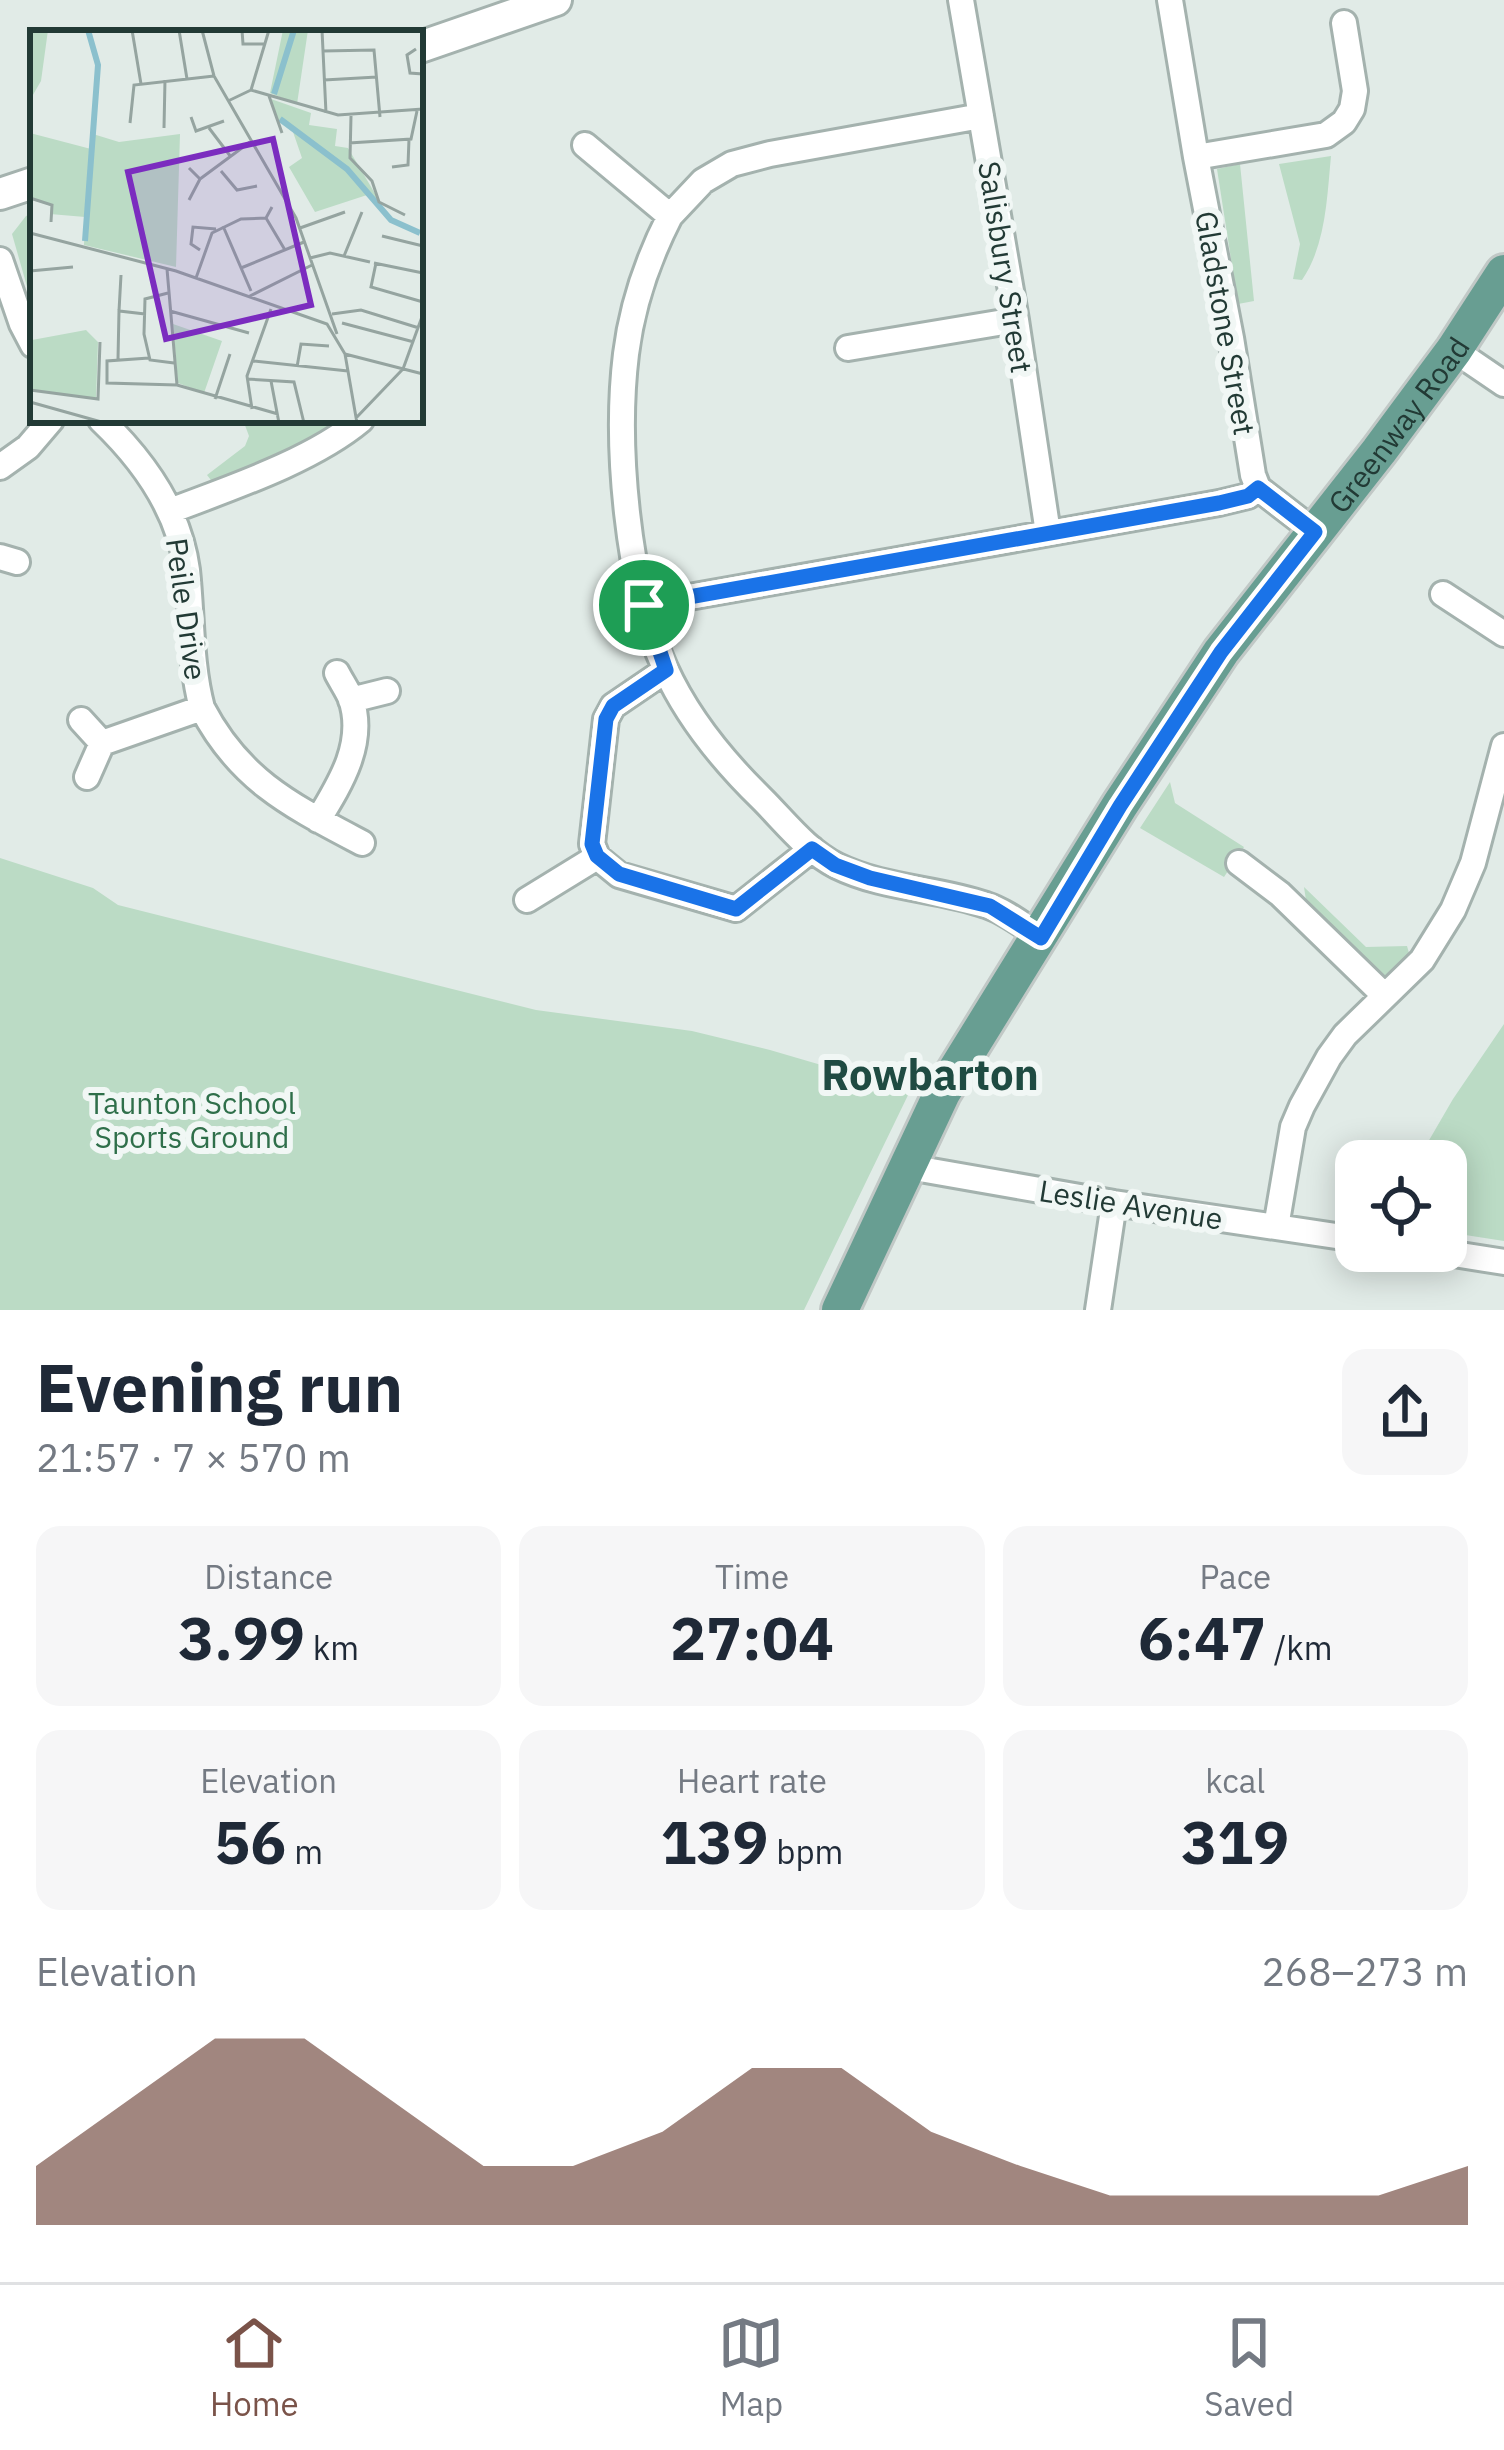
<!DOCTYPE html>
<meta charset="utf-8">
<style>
:root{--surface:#fff;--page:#f6f6f7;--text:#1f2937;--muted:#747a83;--line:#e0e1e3;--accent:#7a5349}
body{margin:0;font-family:"IBM Plex Sans",sans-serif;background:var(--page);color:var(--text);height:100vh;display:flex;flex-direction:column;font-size:45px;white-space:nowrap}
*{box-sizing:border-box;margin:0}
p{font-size:39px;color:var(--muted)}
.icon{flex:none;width:66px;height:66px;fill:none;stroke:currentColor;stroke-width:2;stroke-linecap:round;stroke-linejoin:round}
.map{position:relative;height:1310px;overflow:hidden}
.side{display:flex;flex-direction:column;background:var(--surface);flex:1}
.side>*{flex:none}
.tools{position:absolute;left:1335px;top:1140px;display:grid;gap:24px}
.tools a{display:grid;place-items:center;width:132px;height:132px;border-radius:24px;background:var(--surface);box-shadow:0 6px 30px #0003;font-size:60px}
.pin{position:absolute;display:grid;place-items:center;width:102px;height:102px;color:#fff;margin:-51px;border:6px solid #fff;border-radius:50%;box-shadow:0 3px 12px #0007}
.round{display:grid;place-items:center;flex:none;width:126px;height:126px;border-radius:24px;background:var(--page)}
.overview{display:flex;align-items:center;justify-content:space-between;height:204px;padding:0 36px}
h1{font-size:66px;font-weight:800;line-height:90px}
.metrics{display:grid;grid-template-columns:repeat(3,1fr);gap:18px;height:204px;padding:12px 36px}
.metrics div{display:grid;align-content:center;border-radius:24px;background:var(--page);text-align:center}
.metrics b{font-size:60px;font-weight:800}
.metrics small{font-size:33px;font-weight:400}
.metrics p{font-size:33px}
.chart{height:336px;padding:24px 36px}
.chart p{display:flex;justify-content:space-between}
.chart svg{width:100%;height:216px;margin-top:12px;fill:var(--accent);opacity:.7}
.tabs{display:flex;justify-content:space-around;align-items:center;height:168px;border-top:3px solid var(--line);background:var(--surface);font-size:33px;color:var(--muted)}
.tabs a{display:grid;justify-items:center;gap:6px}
.tabs .on{color:var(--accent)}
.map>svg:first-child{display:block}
</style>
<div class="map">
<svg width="1504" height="1310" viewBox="0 0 1504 1310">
<rect width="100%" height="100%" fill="#e1ebe7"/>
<path fill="#bbdbc5" d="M1331 156C1327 197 1326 245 1302 280L1293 279 1300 244 1279 164Z
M1240 164 1254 301 1238 304 1217 169Z
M33 213V304H32L12 234 26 216Z
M243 420H344L261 464 214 484 207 475 245 446 249 436Z
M1170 782 1175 803 1244 847 1224 877 1140 828Z
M0 858 93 888 118 905 536 1010 692 1031 770 1050 910 1091 804 1310H0Z
M1304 887 1366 947 1407 946 1409 953 1390 977 1373 972 1307 907Z
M1504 1024V1241L1446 1232V1161H1417L1453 1099Z"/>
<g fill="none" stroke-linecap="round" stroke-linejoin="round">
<defs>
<path id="minor" d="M961 0 1016 320 1048 533
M1170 0 1196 157 1231 338 1253 475 1258 488 1315 532
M585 145 670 216C648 259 632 305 626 354 615 444 627 585 665 668 688 719 723 761 762 799 785 822 807 851 837 866 884 889 937 888 986 905 1005 911 1024 926 1041 937
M1196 157 1326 135 1344 122 1352 109 1355 91 1344 23
M670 216 703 181 732 164 770 154 981 116
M0 260 22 324 33 345
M848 348 1016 320
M1454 350 1504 384
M101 420C144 461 179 510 187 570 192 616 190 663 202 708
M0 467 28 447 51 420
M170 511C230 488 312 461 361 420
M0 557 17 562
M1443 594 1504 634
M644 605 1219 503 1248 496 1258 488
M666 670 613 706 606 719 592 844 597 857 619 875 736 909 812 849
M351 700 387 691
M81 720 102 743
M87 777 102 743 202 708C240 781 292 806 362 843
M318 820C340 784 366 743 351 699 348 691 341 681 337 673
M1239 863 1280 894 1385 996
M527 900 597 857
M907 1164 920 1169 1114 1203 1356 1239
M1276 1227 1293 1127 1302 1106 1329 1057 1345 1035 1422 960 1453 910 1473 863 1504 746
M1435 1251 1504 1262
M1098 1310 1114 1203"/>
<path id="tertiary" d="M420 47 556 0
M0 194 33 183"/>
<g id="primary">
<path id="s1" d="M840 1310 942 1093 1120 805 1221 652 1379 451 1454 350 1504 273"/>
</g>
</defs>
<use href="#minor" stroke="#a4b2ae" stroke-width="30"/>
<use href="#tertiary" stroke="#a4b2ae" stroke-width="36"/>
<use href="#primary" stroke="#c1c8c6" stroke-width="42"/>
<use href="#minor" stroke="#fff" stroke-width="24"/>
<use href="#tertiary" stroke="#fff" stroke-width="30"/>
<use href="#primary" stroke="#689e92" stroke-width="36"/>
</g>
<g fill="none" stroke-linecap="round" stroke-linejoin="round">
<defs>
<path id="route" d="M1258 488 1315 532 1221 652 1120 806 1041 938 990 906 870 878 835 865 812 849 736 909 619 874 597 856 592 844 606 719 613 706 666 670 644 605 1219 503 1248 496Z"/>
</defs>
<use href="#route" stroke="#fff" stroke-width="24"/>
<use href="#route" stroke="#1a73e8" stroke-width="15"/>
</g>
<g text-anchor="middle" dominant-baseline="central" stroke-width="12" stroke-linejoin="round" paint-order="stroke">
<g font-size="30" fill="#223a35" stroke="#f1f7f5">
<text transform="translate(1006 267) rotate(81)">Salisbury Street</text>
<text transform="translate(1226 323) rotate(80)">Gladstone Street</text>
<text stroke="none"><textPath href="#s1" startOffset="1050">Greenway Road</textPath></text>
<text transform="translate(187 609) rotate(82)">Peile Drive</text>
<text transform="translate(1131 1204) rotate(9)">Leslie Avenue</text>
</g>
<g font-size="30" fill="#2f6f4a" stroke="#f1f7f5">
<text x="192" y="1102">Taunton School<tspan x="192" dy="34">Sports Ground</tspan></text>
</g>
<g font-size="42" font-weight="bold" fill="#1f4b42" stroke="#f1f7f5">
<text x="930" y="1074">Rowbarton</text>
</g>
</g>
<g transform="translate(30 30)">
<rect width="393" height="393" fill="#e1ebe7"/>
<path d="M0 0H18L11 51 0 70ZM253 0H278L267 74 240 63ZM241 69 281 83 279 95 307 99 305 116 318 118 353 177 337 165 285 182 259 137 272 128 262 99 247 89ZM0 103 61 119 63 104 89 112 150 104 146 237 54 215 55 187 20 184 21 176 0 169ZM143 294 192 311 174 363 148 353ZM56 300 68 312 66 369 0 360 2 310Z" fill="#bbdbc5"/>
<path fill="none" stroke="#8bc0cd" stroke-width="6" d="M244 64 264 0M250 89 317 139 361 190 390 203M55 211 68 35 58 0"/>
<path fill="none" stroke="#95a4a0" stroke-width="3" d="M102 0 111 54M149 0 157 49M172 0 184 46 266 188 307 304M212 0 213 14H235M292 0 296 83M386 19 377 25 380 43 393 44M293 21 344 20 350 87M294 50 347 47M221 60 239 0M239 66 252 103M198 71 221 60 308 85 393 79M321 86 320 128 342 151 349 172 375 185M161 87 166 101 194 91M100 93 104 55 184 46M134 98 135 50M179 98 201 127M319 113 381 109 387 81M362 137 378 135 379 109M191 141 207 160 227 156M170 149 220 112M0 168 22 175 21 192M159 170 170 149 159 138M236 188 255 220M193 196 221 261M270 198 315 182M0 203 146 241 297 294 315 324 327 393M352 206 393 216M170 220 161 214 163 197 186 199M314 226 332 182M280 228 300 223 340 232M344 233 393 243M346 233 341 257 393 272M211 238 274 212M137 239 147 355M0 241 43 237M166 248 182 203 211 189 236 188 242 177M138 263 115 269 114 304 120 330 144 333M218 267 282 235M89 281 91 245M140 281 219 303M302 284 331 280 389 298M312 293 384 312M315 324 393 344M119 328 77 331V353L147 355 248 384M88 329 89 281 115 284M223 331 318 341M267 337 271 314 299 316M373 339 393 284M217 349 264 352 274 393M241 351 249 393M0 360 68 369 70 312M185 369 200 324M0 372 75 393M222 379 217 346 241 279M326 388 372 340"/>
<path fill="#7b2cbf" fill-opacity="0.15" stroke="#7b2cbf" stroke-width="6" d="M243 109 281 275 136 309 98 142Z"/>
<rect width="393" height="393" fill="none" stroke="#223a35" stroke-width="6"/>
</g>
</svg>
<div class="tools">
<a><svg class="icon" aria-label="locate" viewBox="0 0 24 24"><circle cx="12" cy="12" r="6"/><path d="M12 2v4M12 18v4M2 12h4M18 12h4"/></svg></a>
</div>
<div class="pin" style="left:644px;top:605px;background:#1e9e55"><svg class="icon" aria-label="arrive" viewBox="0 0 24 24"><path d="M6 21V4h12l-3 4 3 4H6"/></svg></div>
</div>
<section class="side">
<div class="overview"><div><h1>Evening run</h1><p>21:57 · 7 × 570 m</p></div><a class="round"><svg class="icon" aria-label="share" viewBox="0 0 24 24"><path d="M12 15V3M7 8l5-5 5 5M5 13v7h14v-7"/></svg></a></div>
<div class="metrics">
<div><p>Distance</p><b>3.99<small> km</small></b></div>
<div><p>Time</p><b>27:04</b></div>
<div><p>Pace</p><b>6:47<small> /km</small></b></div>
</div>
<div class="metrics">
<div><p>Elevation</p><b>56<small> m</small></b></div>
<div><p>Heart rate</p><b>139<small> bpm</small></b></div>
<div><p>kcal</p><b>319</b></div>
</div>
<div class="chart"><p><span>Elevation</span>268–273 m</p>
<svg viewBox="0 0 160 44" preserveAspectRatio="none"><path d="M0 44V32L10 19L20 6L30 6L40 19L50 32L60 32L70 25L80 12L90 12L100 25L110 32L120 38L130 38L140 38L150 38L160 32V44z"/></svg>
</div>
</section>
<nav class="tabs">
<a class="on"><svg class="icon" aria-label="home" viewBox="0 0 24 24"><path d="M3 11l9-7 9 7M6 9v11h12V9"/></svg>Home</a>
<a><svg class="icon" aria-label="map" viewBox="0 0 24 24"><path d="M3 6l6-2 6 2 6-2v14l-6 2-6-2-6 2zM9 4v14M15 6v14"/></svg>Map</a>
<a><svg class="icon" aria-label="saved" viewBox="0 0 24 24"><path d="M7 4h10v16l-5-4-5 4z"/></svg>Saved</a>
</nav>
